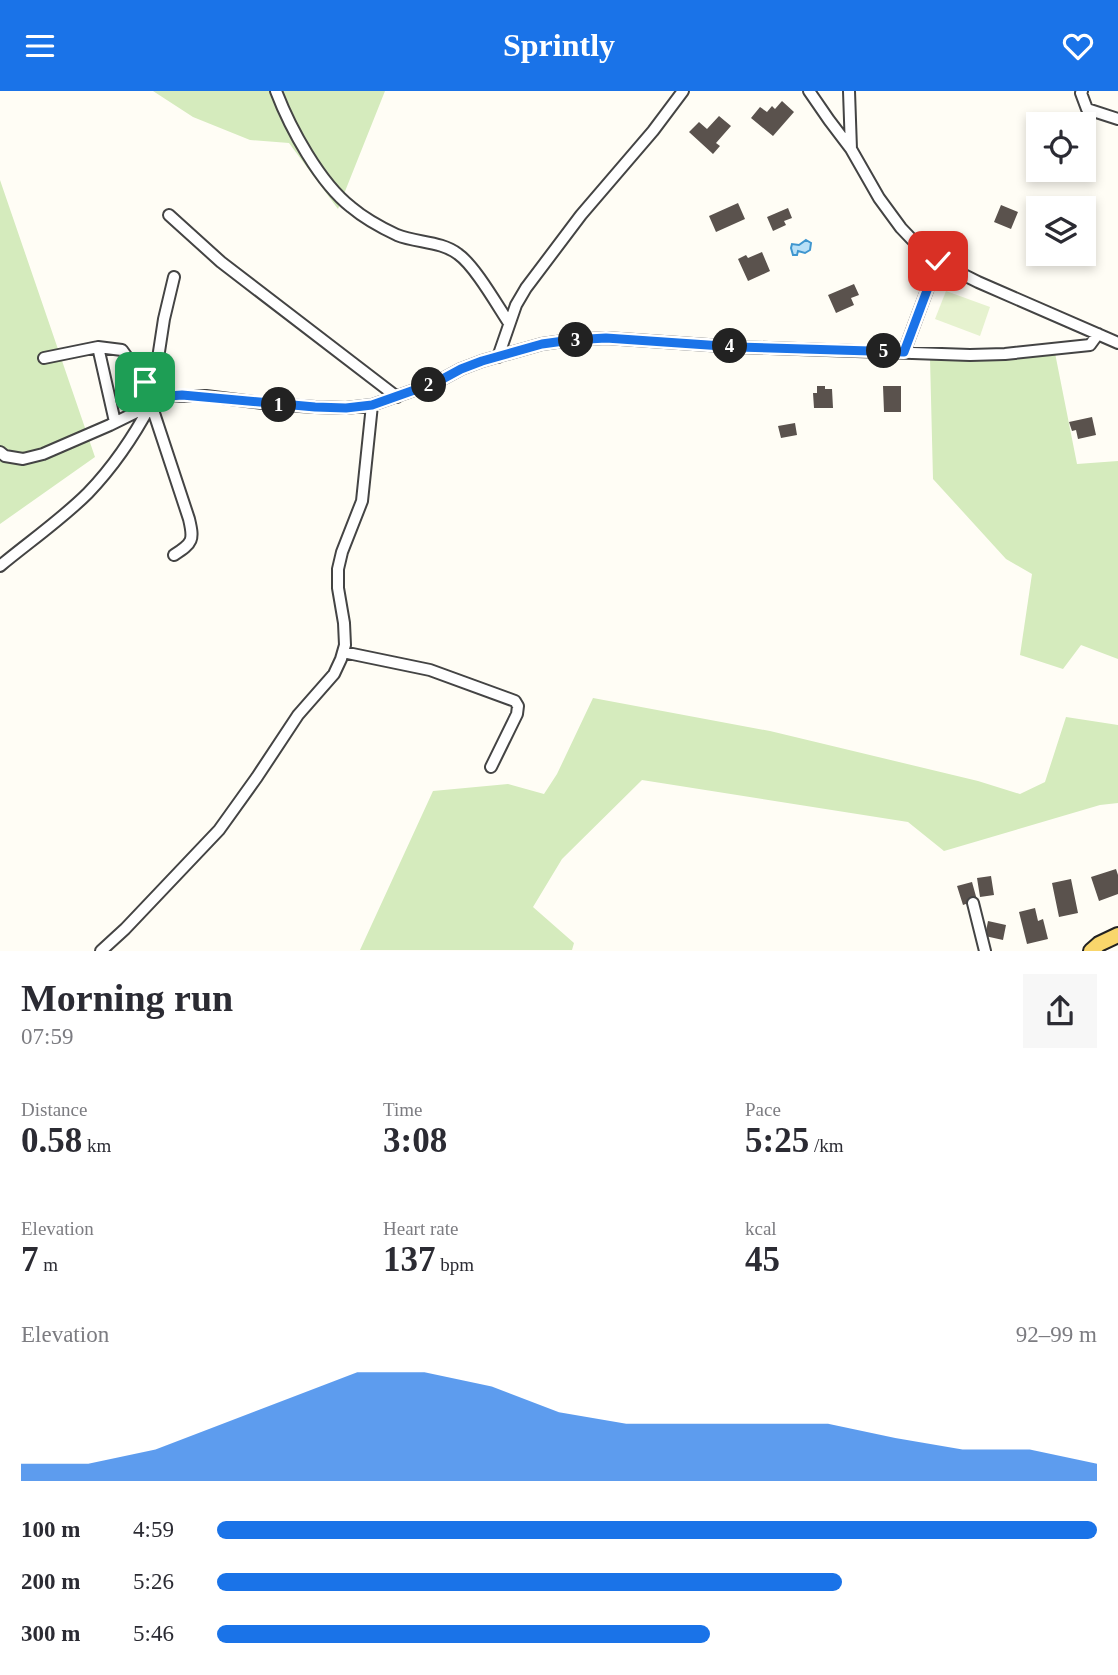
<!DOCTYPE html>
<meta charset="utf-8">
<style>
:root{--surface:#fff;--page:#f7f7f7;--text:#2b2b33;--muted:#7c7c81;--accent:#1a73e8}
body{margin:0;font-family:Georgia,serif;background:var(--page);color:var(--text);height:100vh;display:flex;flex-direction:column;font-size:26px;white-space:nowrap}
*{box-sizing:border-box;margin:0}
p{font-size:23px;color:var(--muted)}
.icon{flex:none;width:38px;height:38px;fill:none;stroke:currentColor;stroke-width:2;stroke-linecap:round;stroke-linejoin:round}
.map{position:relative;height:860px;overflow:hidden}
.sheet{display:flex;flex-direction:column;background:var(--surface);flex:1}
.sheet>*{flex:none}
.tools{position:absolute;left:1026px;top:21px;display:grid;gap:14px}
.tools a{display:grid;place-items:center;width:70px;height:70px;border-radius:0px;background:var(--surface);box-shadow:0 4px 10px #0003;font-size:35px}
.pin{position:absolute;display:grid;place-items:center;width:60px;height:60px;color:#fff;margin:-30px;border-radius:14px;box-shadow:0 4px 10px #0006}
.km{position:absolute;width:35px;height:35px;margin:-18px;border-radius:50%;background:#222;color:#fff;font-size:19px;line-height:35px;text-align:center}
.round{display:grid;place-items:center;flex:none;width:74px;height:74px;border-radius:0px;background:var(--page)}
.head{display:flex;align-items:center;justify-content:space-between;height:119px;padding:0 21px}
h1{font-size:38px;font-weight:600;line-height:52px}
.metrics{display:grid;grid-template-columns:repeat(3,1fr);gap:10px;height:119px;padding:7px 21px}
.metrics div{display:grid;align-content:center}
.metrics b{font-size:35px;font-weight:600}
.metrics small{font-size:19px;font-weight:400}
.metrics p{font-size:19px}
.chart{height:196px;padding:14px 21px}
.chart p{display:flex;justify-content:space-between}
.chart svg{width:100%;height:126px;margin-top:7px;fill:var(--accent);opacity:.7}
ul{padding:0 21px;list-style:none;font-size:23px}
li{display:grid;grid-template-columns:112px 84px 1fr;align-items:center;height:52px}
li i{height:18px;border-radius:9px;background:var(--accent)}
header{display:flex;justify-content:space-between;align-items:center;height:91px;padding:0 21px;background:var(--accent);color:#fff;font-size:32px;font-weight:600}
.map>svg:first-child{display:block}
</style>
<header><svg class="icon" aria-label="menu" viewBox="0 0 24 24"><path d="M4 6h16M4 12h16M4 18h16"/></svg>Sprintly<svg class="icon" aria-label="heart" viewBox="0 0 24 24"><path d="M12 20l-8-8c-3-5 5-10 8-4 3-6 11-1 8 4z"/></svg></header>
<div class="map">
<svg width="1118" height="860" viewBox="0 0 1118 860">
<defs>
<pattern id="water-ripples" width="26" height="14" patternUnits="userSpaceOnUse" patternTransform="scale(1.75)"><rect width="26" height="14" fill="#b9e0f7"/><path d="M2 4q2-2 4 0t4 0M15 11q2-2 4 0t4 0" fill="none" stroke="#9ebfd3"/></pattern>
</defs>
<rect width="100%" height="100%" fill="#fffdf5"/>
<path fill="#d5ebbd" d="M153 0H385L338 118 289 52 250 49 193 26Z
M0 89 95 366 0 433Z
M1055 262 1077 373 1118 370V568L1081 554 1063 578 1020 564 1032 483 1006 468 933 388 930 267Z
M593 607 770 640 978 690 1020 703 1045 691 1066 626 1118 634V712L1100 714 944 760 908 731 642 689 562 768 533 816 574 852 572 859H360L433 700 508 693 544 703 557 683Z"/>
<path fill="#e6f2cf" d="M946 200 990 216 980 245 935 228Z"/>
<path fill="url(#water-ripples)" stroke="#3f96cf" stroke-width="2" d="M806 149 811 152 810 159 805 162 798 160 797 164H793L791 157 792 153 799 154Z"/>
<path fill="#5a524d" d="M782 10 794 21 773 45 751 27 760 16 767 21 772 15 775 18Z
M719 25 731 35 716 52 720 55 713 63 689 41 699 31 707 38Z
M738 112 745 128 716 141 709 125Z
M1001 114 1018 121 1011 138 994 131Z
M788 117 792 127 784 130 786 134 773 140 767 126Z
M762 161 770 180 748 190 738 168 746 164 748 167Z
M854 193 859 204 851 207 854 214 836 222 828 204Z
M817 295H825V298H832L833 317H814L813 302H817Z
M883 295H901V321H884Z
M1092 326 1096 344 1078 348 1076 339 1072 340 1069 331Z
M795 332 797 344 781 347 778 335Z
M1116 778 1118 784V803L1099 810 1091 786Z
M991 785 994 804 980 806 977 787Z
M1071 788 1078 822 1059 826 1052 792Z
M972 791 977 809 963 814 957 795Z
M1035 817 1038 830 1043 828 1048 848 1027 853 1019 821Z
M988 830 1006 834 1003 849 985 845Z"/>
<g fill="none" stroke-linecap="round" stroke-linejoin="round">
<defs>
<path id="minor" d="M276 0C290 37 320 92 351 116 364 127 382 137 397 144 417 152 441 150 458 163 475 175 497 214 509 232
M809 0 829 29 851 58
M849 0 851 58 879 107 901 137 922 159 946 175 978 191 1118 252
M1082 0 1081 2 1087 18 1118 28
M169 124 221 171 397 306
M98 256 115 331
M904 261 938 170
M498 266 516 214 526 197 581 124 653 40 683 0
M44 267 98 256 122 259 153 302
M151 313 189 428C194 449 193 452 174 464
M0 361 5 365 23 368 43 363 110 334 169 305H206L270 313 315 316 346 317 372 314 437 291 461 278 482 270 542 253 571 249 606 247 737 256 970 264 1005 263 1090 254 1098 243
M0 475C29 451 62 428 88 402 113 376 134 345 151 313L164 228 174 186
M343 561 430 579 515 610 518 615 517 623 491 676
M973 812 985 860
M101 860 125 838 219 739 257 686 298 624 334 583 341 568 345 554 344 532 338 497V478L342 461 362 410 372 314"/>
<path id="major" d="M1091 860 1099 853 1118 844"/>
</defs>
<use href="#minor" stroke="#444" stroke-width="14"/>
<use href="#major" stroke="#222" stroke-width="18"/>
<use href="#minor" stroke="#fff" stroke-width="10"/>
<use href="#major" stroke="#f9d66b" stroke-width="14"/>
</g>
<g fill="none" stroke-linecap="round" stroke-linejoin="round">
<defs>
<path id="route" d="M145 291 153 302 151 313 169 305 182 304 315 316 346 317 372 314 437 291 461 278 482 270 542 253 571 249 606 247 737 256 904 261 938 170"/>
</defs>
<use href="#route" stroke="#fff" stroke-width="14"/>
<use href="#route" stroke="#1a73e8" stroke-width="9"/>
</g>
</svg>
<div class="tools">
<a><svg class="icon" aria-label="locate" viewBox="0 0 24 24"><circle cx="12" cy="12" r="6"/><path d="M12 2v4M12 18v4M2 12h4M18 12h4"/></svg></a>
<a><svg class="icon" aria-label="layers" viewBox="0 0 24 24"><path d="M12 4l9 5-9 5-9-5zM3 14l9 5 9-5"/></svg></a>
</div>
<div class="pin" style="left:145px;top:291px;background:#1e9e55"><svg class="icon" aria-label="arrive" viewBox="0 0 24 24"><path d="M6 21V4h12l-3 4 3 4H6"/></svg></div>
<div class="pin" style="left:938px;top:170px;background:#d93025"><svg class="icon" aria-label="check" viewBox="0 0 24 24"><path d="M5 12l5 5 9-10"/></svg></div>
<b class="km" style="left:279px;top:314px">1</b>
<b class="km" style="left:429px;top:294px">2</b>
<b class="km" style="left:576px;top:249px">3</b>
<b class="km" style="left:730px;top:255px">4</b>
<b class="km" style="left:884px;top:260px">5</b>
</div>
<section class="sheet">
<div class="head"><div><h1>Morning run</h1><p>07:59</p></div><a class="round"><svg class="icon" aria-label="share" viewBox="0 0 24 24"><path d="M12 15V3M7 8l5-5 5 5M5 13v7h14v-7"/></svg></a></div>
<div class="metrics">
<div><p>Distance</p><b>0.58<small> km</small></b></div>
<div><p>Time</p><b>3:08</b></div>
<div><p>Pace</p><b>5:25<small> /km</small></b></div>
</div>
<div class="metrics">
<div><p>Elevation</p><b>7<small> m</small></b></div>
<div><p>Heart rate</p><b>137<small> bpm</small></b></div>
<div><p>kcal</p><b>45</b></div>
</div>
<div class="chart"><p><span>Elevation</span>92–99 m</p>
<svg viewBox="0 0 160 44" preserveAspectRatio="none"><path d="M0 44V38L10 38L20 33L30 24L40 15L50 6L60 6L70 11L80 20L90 24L100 24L110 24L120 24L130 29L140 33L150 33L160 38V44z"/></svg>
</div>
<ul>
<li><b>100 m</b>4:59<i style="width:100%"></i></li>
<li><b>200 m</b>5:26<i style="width:71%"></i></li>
<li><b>300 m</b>5:46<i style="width:56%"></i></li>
</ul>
</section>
